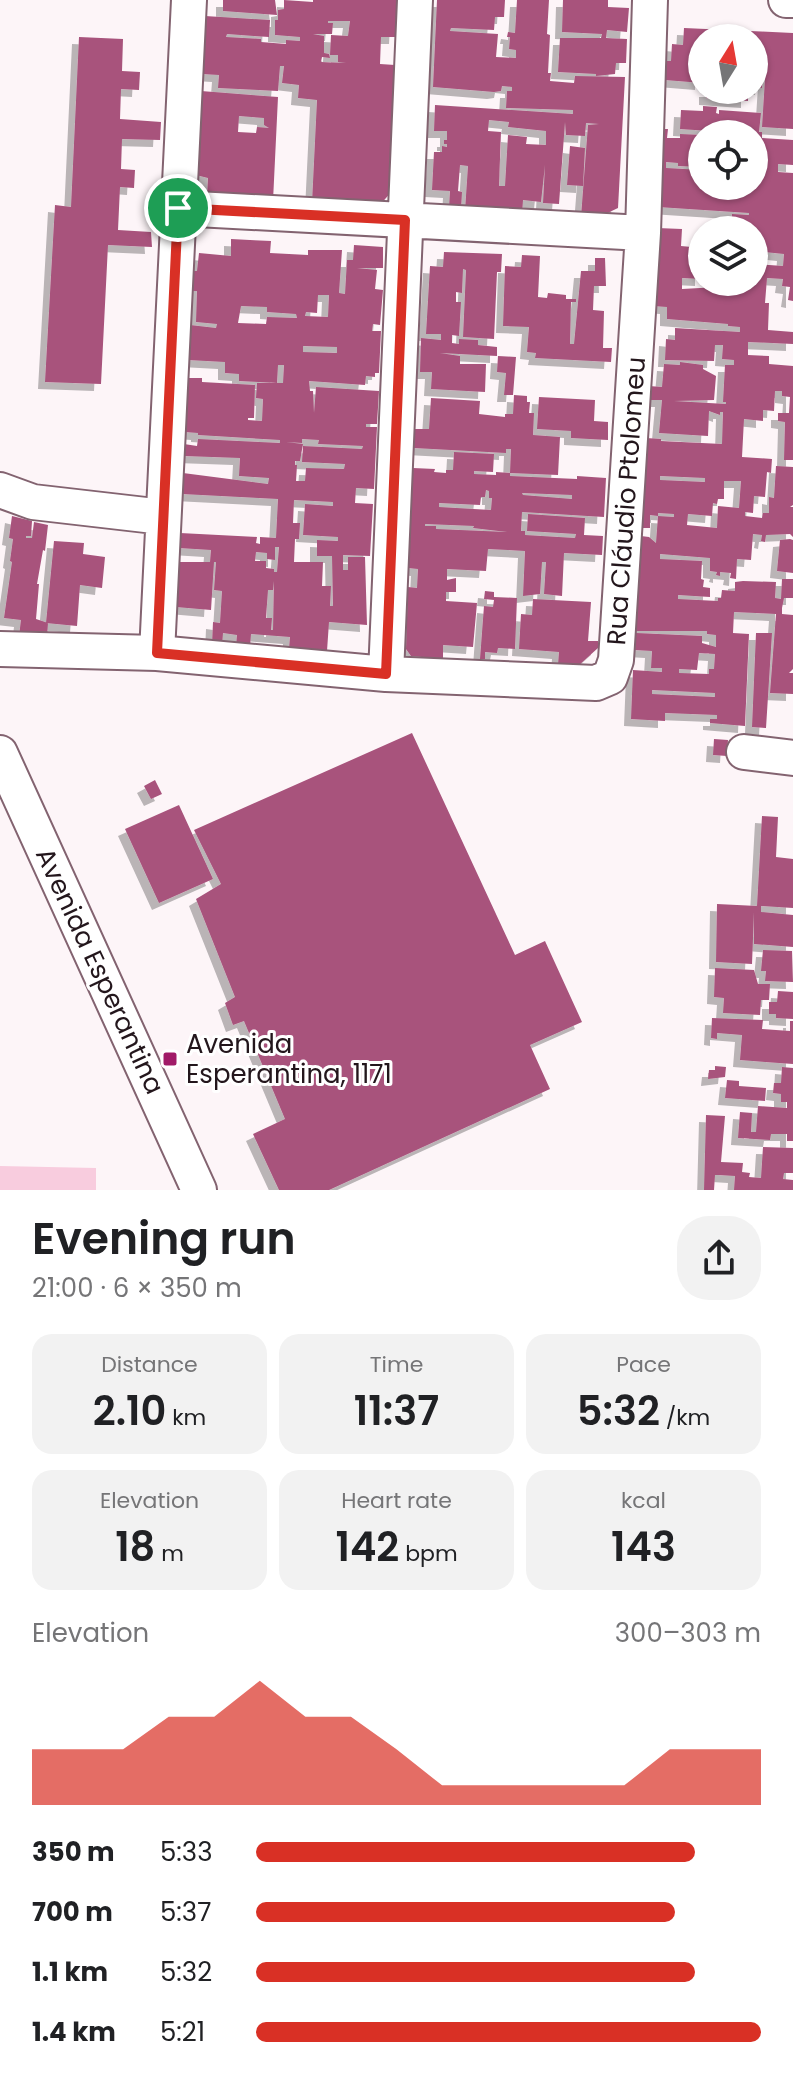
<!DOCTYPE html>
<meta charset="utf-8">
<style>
:root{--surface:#fff;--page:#f2f2f2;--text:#202124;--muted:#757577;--accent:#d93025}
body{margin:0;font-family:Poppins,sans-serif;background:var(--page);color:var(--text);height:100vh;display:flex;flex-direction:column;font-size:30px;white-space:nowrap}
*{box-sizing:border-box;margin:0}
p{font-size:26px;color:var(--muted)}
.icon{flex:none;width:44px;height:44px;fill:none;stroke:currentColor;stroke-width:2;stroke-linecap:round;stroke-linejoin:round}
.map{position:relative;height:1190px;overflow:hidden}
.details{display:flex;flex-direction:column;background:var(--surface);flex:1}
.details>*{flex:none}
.needle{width:52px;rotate:11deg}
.controls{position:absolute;left:688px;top:24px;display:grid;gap:16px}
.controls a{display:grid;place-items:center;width:80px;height:80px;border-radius:50%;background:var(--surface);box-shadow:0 2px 6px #0004;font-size:40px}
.pin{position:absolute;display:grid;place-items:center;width:68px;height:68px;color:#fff;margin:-34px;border:4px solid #fff;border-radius:50%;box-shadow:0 2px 8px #0007}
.round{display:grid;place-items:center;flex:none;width:84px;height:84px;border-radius:32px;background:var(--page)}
.summary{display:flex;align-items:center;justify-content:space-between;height:136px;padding:0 32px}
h1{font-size:44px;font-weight:600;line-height:60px}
.metrics{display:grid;grid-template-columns:repeat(3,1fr);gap:12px;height:136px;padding:8px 32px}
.metrics div{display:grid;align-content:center;border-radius:20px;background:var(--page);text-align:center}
.metrics b{font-size:40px;font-weight:600}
.metrics small{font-size:22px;font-weight:400}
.metrics p{font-size:22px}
.chart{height:224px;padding:16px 32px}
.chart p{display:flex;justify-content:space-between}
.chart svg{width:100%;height:144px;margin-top:8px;fill:var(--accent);opacity:.7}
ul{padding:0 32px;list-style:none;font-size:26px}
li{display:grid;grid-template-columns:128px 96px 1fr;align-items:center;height:60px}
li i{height:20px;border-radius:10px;background:var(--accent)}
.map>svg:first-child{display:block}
</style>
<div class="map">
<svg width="793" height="1190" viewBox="0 0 793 1190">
<defs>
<filter id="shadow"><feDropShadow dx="-7" dy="7" stdDeviation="0" flood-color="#0004"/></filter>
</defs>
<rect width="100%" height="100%" fill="#fdf5f8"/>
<path fill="#f8ccde" d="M0 1166 96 1168V1190H0Z"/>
<path fill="#a8537c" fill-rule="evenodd" filter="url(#shadow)" d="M223 0H275L277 15 223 11Z
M284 0 313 2V0H398L396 37H381L380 64 395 65 394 97H397L393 190 379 206 312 203 317 100 298 98 299 85 282 83 284 66H280L278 91 218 88 219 75 202 74 205 16 270 20 269 37 227 34 226 37 261 39V42L286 44V40L300 41V37L275 35V20H278V10L284 9ZM328 21H350L348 36 331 35 330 55H338V62L346 63 321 62 322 57 330 58 329 54 324 53V36L313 34H332L333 23H328Z
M437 0H505L504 17H495L494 30 451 28 450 31 498 34 496 57 516 58V50L509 49 510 37H507L508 32 515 33 517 0H549L547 34 550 35 548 73H551L550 81 574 83 575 76 625 77 618 208 599 217H581L588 125 599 124 586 123 585 136 566 135 565 122 559 204 543 203 545 165 541 202 523 200 522 214 465 211 468 166 460 165 458 191 462 192 461 209 449 208 450 191 432 190 434 152H442V146L447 147V144H444V140H447V131H434L435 105 573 114V110L506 108 507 91H512V87L502 86 501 91 494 92 433 87ZM489 120 509 122 508 127 546 131V145L526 144 527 137 508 135 505 186H499L501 132 488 131Z
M563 0H608V7L629 8 627 32 607 30 606 38 627 39 626 63H616L615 74 596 76V74L558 72 560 38H604H601L602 34 562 32Z
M684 28 793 33V129L762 127 766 63 763 62 762 88 754 87V58L763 59 764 55 754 54V38L752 35 725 34V38H702V83L665 80 666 61H671L672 44 683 45Z
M79 37 123 39 122 71 140 72 139 90 121 89 120 119 161 122 160 140 122 139 121 169 135 170 134 188 120 187 118 230 151 232 152 247 108 245 101 384 45 382 55 205 71 207Z
M706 90H748V101L706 98Z
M201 91 278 97 273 201 207 198 208 178 196 175ZM239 116 264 118V125L269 128 257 127 256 133 238 132Z
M703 106 717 107 716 113 719 114V110L761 113 759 132H762V138L793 140V165L778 164V172L793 173V301L788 300 790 287 782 286 783 279 767 278 765 303H769L768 330 793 332V344L748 342V355L769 356V364L793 366V460H784L785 422 778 421V413H789L790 397 782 396V391H775L774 411 763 410V421L744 419 742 457 772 459 771 473 767 472 765 497 754 496 753 513 745 512V516L762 518 763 513H769V497L774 498 776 466 793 467V505L790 507H793V537L790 534 766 535 765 542 761 541 762 535 753 534 751 560 737 559 736 579 730 578 731 573 720 572V576L716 575 717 572 710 571V558L660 554V559L702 561 701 579 704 580 703 587 710 588V597L678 595V599L718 601V598H721L722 590 735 591V582L743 581 776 582 775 598 781 599 782 579H793V598H784L782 608V614L793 615V669L789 673H793V694L770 693 776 614 734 612 733 633 749 634 745 726 710 723V719H717V715L665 713V721L631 719 633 670 662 672V668H651L652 651 635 650 636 633 702 636V643L716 647V635L707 634V631H636L641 536 649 537 656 543 658 516 674 517V514L658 513V516L650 515V528H641L646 438 661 439V441L722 444 723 412H720V415L709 411 708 436 659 433 662 400H648L649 386 662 387 664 364 680 365V362L703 365V369L716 376 714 400 674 401 726 404V402H723L725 365H734V360L722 359 723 345H715L714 361 665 360 666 339 675 340V328L740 332V327L728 326V324L667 319V307L653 306 657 228 682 229 681 246 702 248V279L682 278V289L718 287V282H754V264L783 266 784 254 754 251V230H731L732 214 749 215V213L658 207 662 129H668L667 138H680V134L702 135V167L678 166V163L666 162V168L702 170V186H754V134L680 129 681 110 703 111ZM660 476 705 478V482L660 480ZM724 481H741L739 508 718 506 717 528 687 525 688 514 712 516 713 503 717 504 718 499H724ZM699 653 715 654 714 669H709V674L679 673V669L697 670ZM652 690 715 693V697L652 694Z
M570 146 585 148 583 186 567 185Z
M231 239 271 241 270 253 308 255V250H342L339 293 345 294 347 260H353L354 245 383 247V268H357L377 270 375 289 383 290 380 325 373 324 372 331H381L379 373H375V377L366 376 365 385 309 381 310 391H313L314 413 316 387 379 391 377 424H366V427H377L374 489 356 488 355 503 373 504 370 556 343 555V570H348V557H365L367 625 329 622 327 651 289 649 290 637 251 634 250 647 236 646 237 635 223 633 222 646 212 645 213 622 220 623 222 591 214 590 216 562H214L211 610 176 607 180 562H210L211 550 179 548 180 533 257 537 256 543 260 544V537L276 538 278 499 182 494 183 473 268 484 269 478 239 476 240 458 184 456V444L197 446 198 439 280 443V440L198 435V433L185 432 188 378H202V382L255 385 254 418H248V420L262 421 263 399 256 398 257 383H283L284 365H278L277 383 239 381V374L225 373V362L188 360 190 325 216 328 217 324 196 322 197 291H192L193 271H197L199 253 231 256ZM318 295H329L328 317 305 316 306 312 317 313ZM241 306 267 307V312L296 314 297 318 267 317 266 324 238 323ZM303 346 337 347V353L303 352ZM302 439 319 440 318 444 363 446 362 449 303 446 302 462 345 464 344 469 306 468 305 481H296L297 465H295V461H300L303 444 286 442 302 443ZM294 500 333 502V506L305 504 303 535 338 537V541L317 540V556H332L333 606H330L331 586H322L323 562H294L295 539H299L300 523H293ZM275 547H279L277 572H274V569L266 568V561H255L256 552 267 553V559L275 560ZM274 581 273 630H271L272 618H266L268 590H273Z
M444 252 502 254 501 272H497L494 339 463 337 466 270 463 269 462 293 456 292V302H461L459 336 452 335V343L459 344V339L478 340V345L497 347V356L440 353 460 356V364H486L485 392 431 389 432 372H420L421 338 441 340V334H426L430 266 443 267Z
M522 255 540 256 538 297 547 298 548 293 566 295V299H576V302H571L570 344H574L581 271H595V258H605L606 286H594L593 310 604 311 603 348H612L611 362 535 358 536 353 527 352 529 327 503 326 505 266 521 267Z
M498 356 516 357 513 395H504L506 373 497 372Z
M514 395 527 396V402H530L529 413H534L533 435 560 437 558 475 510 473 511 449H506V453L414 448 415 429H429L431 398 480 401 479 414 505 417V414H513Z
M539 397 595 400 594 421 608 422V440L571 438V431L537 429Z
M454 452 494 454 493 472 474 471V474L496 475V472L510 473V476L577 479V476L606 478 604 517 522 512 521 531H525V535L575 538 576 534 527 531 528 514 585 518 584 535 603 536 602 555 564 553 562 596 544 594 546 562H542L540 594 523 596 525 551 488 549 486 571 447 569V580L456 578V592H446V601L477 603 473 647 443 645V659L411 656 406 649 408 587 417 588 418 569 408 568 413 468 435 469 434 472 446 473V470H453ZM486 490 489 491V498H492L491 510 439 507V503L480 505 481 497H485ZM522 493 572 495V499L523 495ZM425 524 474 526 473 528 507 532 436 529V526H425Z
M12 516 32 521 31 536H26V538H32L34 522 48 525 45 551 43 550 37 584H39L36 619 48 623 47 637 19 636 21 620 4 618 12 562 10 561 13 539 9 538Z
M790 539 793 540V573L777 571 780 540Z
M54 541 84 543 83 554 105 557 102 588 80 585 77 626 46 623Z
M485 591 494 592V597L517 598 515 649 498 648 497 653 485 652V659H480L484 606 493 607 494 600 484 599Z
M533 599 591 602 588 641H598V648L578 666 558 665 559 652 519 649 521 614 532 615Z
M756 633H772L766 728 752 727Z
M412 733 515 955 545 941 582 1022 530 1045 550 1089 329 1190H279L253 1134 285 1119 244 1021 233 1025 225 1003 235 997 196 899 221 884 194 830Z
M714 739 728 740 727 756 713 755Z
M155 780 162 794 151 799 144 786Z
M179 805 213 879 159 903 125 829Z
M762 816 778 817 776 857 793 859V908L761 906V912L793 915V947L754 944V912L752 964 716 962 717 904 757 906Z
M763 950 792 951 793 982 765 981 766 971H761Z
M715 968 754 970 758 984H770L769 1000H761L760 1015 723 1013 724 998 714 997Z
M778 991 793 992V1019L776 1018V1014H769V1002H777Z
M712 1018 763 1020 762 1029 790 1031V1021H793V1064L740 1060 742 1035 717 1033V1039L711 1038Z
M715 1066 726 1067 725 1077 708 1079 709 1070H715Z
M782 1067 793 1068V1141H787V1134H771L770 1140 738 1138 740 1112 752 1113 751 1132H756L758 1106 787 1108V1102H781V1094L773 1093 774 1083H781Z
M727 1080 739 1081V1086L766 1088 765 1101 725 1098Z
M706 1115 725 1116 721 1162 743 1163 742 1172 750 1173 749 1177 761 1178 763 1147 793 1148V1173H784L783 1179 793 1180V1190H734L735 1176 719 1175H715L714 1190H704Z"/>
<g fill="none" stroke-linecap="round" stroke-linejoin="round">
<defs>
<path id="minor" d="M786 0H793
M178 208 643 233
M0 490 33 502 163 517
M0 649 157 653 386 674 596 683 610 677 616 660 643 233 650 0
M157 653 189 0
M386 674 415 0
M744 752 793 758
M0 753 199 1190"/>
</defs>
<use href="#minor" stroke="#836370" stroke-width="38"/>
<use href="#minor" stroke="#fff" stroke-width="34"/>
</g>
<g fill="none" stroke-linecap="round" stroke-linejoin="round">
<defs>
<path id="route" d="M178 208 405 220 386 674 157 653Z"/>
</defs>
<use href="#route" stroke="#fff" stroke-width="16"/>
<use href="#route" stroke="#d93025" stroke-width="10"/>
</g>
<rect fill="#a11b68" stroke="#fff" stroke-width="3" x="162" y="1051" width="16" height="16" rx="4"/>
<g text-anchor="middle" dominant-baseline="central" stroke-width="6" stroke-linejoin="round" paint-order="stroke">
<g font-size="26" fill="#23161c" stroke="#fff">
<text transform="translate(626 501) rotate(-86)">Rua Cláudio Ptolomeu</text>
<text transform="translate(100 971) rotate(65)">Avenida Esperantina</text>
</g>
<g font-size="26" fill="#23161c" stroke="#fff" text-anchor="start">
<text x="186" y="1044">Avenida<tspan x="186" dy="30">Esperantina, 1171</tspan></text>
</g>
</g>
</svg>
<div class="controls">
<a><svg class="needle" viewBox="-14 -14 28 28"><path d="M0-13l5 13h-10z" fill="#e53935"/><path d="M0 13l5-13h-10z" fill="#757577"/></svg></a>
<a><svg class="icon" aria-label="locate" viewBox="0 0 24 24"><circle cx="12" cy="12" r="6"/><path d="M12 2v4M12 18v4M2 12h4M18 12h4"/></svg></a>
<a><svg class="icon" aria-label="layers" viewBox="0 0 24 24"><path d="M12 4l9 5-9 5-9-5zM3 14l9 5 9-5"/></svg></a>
</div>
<div class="pin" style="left:178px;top:208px;background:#1e9e55"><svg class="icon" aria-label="arrive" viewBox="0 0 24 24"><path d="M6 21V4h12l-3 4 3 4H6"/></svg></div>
</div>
<section class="details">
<div class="summary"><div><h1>Evening run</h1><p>21:00 · 6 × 350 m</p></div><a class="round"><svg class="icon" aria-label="share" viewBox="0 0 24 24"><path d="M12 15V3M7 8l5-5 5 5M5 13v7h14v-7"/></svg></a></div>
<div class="metrics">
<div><p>Distance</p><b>2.10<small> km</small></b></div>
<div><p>Time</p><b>11:37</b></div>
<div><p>Pace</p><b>5:32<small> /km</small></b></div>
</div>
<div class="metrics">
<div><p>Elevation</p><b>18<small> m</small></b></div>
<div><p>Heart rate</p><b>142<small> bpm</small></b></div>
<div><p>kcal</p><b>143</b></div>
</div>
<div class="chart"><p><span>Elevation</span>300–303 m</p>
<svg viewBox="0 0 160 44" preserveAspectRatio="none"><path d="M0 44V27L10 27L20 27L30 17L40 17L50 6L60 17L70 17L80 27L90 38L100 38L110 38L120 38L130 38L140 27L150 27L160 27V44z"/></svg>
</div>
<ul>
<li><b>350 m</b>5:33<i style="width:87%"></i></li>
<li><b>700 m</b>5:37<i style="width:83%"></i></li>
<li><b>1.1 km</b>5:32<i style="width:87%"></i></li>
<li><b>1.4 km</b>5:21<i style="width:100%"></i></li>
</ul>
</section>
